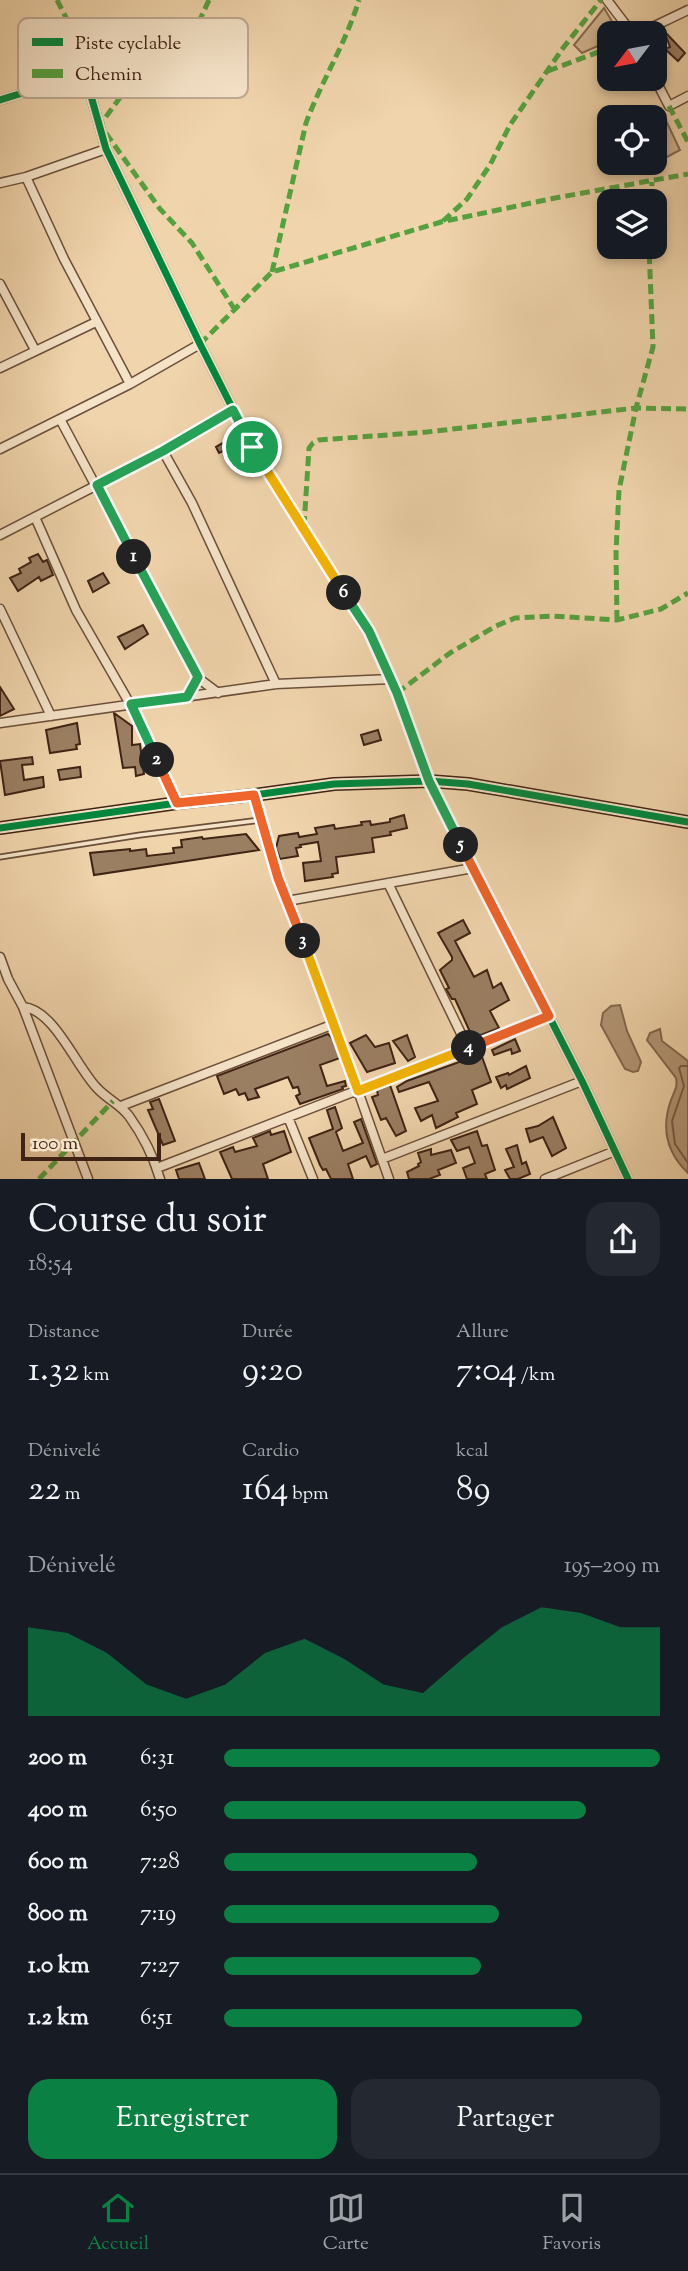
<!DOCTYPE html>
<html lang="fr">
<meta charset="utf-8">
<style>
:root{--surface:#171b24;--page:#242831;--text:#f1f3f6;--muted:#9ea1a6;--line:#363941;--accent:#0b8043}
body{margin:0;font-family:"Sorts Mill Goudy",serif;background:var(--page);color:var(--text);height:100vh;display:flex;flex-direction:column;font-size:26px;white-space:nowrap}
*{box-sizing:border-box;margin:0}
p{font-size:23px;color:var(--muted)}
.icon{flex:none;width:38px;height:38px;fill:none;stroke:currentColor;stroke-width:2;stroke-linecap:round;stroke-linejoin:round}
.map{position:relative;height:1179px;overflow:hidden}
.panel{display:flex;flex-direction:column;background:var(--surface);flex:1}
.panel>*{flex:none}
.needle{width:46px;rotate:238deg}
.fabs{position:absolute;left:597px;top:21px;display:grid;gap:14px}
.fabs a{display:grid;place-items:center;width:70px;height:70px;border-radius:14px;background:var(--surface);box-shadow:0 4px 10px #0003;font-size:35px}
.scale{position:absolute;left:21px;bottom:18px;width:140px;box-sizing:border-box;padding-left:7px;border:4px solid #3f2314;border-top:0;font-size:19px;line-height:24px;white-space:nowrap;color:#3f2314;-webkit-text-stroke:5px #f5e3c8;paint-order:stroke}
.pin{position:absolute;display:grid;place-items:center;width:60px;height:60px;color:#fff;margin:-30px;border:4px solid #fff;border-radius:50%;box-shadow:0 2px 7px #0007}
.km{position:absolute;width:35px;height:35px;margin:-18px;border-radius:50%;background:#222;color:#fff;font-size:19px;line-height:35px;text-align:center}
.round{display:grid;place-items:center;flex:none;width:74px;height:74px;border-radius:21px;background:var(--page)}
.summary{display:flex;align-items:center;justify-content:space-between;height:119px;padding:0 28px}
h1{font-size:38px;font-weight:600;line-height:52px}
.stats{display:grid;grid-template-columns:repeat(3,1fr);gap:10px;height:119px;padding:7px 28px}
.stats div{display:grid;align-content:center}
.stats b{font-size:35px;font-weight:600}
.stats small{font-size:19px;font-weight:400}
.stats p{font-size:19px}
.chart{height:196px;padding:14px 28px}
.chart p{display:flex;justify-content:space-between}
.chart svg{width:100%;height:126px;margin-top:7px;fill:var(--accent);opacity:.7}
.cta{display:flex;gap:14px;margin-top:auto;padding:14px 28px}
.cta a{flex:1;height:80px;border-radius:21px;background:var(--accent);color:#fff;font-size:28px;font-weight:600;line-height:80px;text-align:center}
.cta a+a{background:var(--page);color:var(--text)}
ul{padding:0 28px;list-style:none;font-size:23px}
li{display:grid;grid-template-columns:112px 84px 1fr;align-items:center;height:52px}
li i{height:18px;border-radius:9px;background:var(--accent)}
.menu{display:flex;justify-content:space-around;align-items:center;height:98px;border-top:2px solid var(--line);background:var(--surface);font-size:19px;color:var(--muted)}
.menu a{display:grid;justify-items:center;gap:4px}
.menu .selected{color:var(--accent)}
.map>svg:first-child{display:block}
</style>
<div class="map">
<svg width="688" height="1179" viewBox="0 0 688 1179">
<rect width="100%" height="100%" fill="#f0d4ab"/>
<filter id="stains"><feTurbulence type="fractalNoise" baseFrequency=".00286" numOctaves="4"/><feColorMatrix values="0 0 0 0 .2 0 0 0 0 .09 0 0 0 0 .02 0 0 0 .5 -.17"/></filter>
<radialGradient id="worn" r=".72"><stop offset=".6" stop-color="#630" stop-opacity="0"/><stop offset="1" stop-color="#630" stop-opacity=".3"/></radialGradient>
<path fill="#d2b691" stroke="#886c52" stroke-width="2" d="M604 8 619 33H609V41L582 53 574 45Z
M661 110 680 150 641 171 637 163H654V117H643Z"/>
<path fill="#b49878" stroke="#856950" stroke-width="2" d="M620 1005 627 1031 641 1062 638 1071 633 1072 625 1069 601 1025 603 1013 611 1006Z
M660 1029 662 1041 688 1061V1173C666 1152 661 1128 671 1100 674 1092 678 1087 676 1078L647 1040 650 1033Z"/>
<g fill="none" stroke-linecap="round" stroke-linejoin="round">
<path stroke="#7a5e46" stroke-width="2" d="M688 1066H681L679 1068 684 1086 672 1121 675 1144 688 1163"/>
</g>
<path fill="#9b7f63" stroke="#3f2314" stroke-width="2" d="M664 31 685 53 678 61 665 49 670 47Z
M235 436 241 448 231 453 229 448 219 453 216 447Z
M38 554 43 562 47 560 53 575 41 581 39 577 18 591 10 578 21 573 19 569 31 562 29 558Z
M103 573 109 583 93 592 88 581Z
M143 625 148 634 125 649 118 637Z
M0 687 14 709 0 716Z
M114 713 132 726V745L140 744 144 774 136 776 135 767 123 768Z
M77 723 80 744 76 745 77 749 50 753 46 730Z
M378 730 381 740 364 745 361 735Z
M32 757 33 764 22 765 24 780 43 777 44 787 5 795 0 761Z
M80 767 81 777 60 780 58 770Z
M404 815 407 828 390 832 391 835 372 838 374 852 336 857 338 873 332 874 333 877 305 881 303 863 321 861 318 842 300 845 301 847 296 848 298 856 280 859 276 848 279 836 298 833 299 837 317 834 315 828 334 825 335 829 362 825 361 822 370 821 371 825 390 822V819Z
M246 834 259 850 94 875 90 853 130 849V851L146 849 147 856 174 853 173 848 182 847 181 840 202 837 203 839Z
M463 920 470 933 455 941 474 977 487 970 493 988 501 983 509 1000 490 1011 499 1028 476 1037 471 1034 455 999H452L446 989 449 988 440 970 452 960V957L438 933Z
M328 1034 332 1038 340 1058 320 1065 327 1086 345 1081 346 1086 342 1087 343 1089 300 1104 296 1096 300 1094 298 1087 293 1088 288 1077 255 1089 259 1097 248 1100 245 1093 239 1095 236 1089 224 1094 217 1076Z
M366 1035 375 1047 389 1043 395 1063 367 1072 350 1043Z
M407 1035 415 1057 408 1061 393 1041Z
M515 1039 520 1051 512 1054 511 1049 494 1055 492 1050Z
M481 1054 491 1082 472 1090 477 1104 456 1113 458 1117 436 1128 432 1115 421 1121 415 1108 438 1101 429 1082 399 1092 397 1087 407 1081Z
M526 1066 530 1078 507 1089 506 1085 501 1088 496 1077 508 1073 509 1075Z
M390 1085 406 1131 396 1136 386 1118 381 1120 372 1097 378 1095 377 1090Z
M159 1099 175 1141 163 1145 148 1110 153 1109 150 1102Z
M335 1107 342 1128 336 1132 343 1151 363 1143 354 1122 361 1119 377 1164 371 1167 366 1156 348 1164 353 1179H331L326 1169 323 1170 320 1165 309 1138 333 1129 327 1110Z
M553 1117 566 1148 552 1156 543 1137 530 1142 526 1129 538 1126Z
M270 1131 271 1135 284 1131 291 1152 263 1164 268 1179H232L220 1152 233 1147 235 1152 257 1146 253 1138Z
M477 1131 482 1146 487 1145 495 1170 485 1174 487 1179H467L463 1168 475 1163 469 1147 457 1151 451 1140Z
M517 1145 522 1164 526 1162 530 1174 518 1179H510L505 1170 514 1167 506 1149Z
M431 1149V1155L451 1150 456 1163 438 1170 440 1175 429 1179H409L407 1172 419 1166 418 1164 421 1162 418 1153Z
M199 1163 205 1179H179L176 1170Z"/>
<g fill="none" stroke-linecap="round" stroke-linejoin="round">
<defs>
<path id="lane" d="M0 857 140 835 261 820"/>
<path id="street" d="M607 0 632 33
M640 33 688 10
M654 77 669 106 688 96
M0 100 88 73 91 96 106 149 200 344 252 447 369 631 397 693 429 781 582 1081 628 1179
M26 177 64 259 130 384
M0 183 26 177 106 149
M0 284 35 350
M0 368 96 322
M60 419 198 678 218 693
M0 449 130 384 200 344
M163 451 192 503 276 684
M35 517 76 610 130 704 177 803
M0 535 163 451 233 410
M0 609 51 716
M187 697 198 678
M0 723 276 684 391 679
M254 795 278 878 338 1034 389 1179
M388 883 468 1048
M287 901 473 868
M0 957 8 979 23 1007C54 1009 77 1068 97 1088 107 1099 120 1104 129 1116 142 1134 154 1158 160 1179
M23 1007 88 1179
M121 1106 334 1024
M288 1117 313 1179
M382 1159 582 1081
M157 1168 549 1016
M545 1179 615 1151"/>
<path id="secondary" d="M0 828 177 803 254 795 334 784 429 781 468 784 688 822"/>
</defs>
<use href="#lane" stroke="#6b4f3a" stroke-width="7"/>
<use href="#street" stroke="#6b4f3a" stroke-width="11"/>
<use href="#secondary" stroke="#3f2314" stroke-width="14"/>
<use href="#lane" stroke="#f5e3c8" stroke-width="3.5"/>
<use href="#street" stroke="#f5e3c8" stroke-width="8"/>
<use href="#secondary" stroke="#f5e3c8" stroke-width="10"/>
<path stroke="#54a23f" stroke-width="5" stroke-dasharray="10 5" stroke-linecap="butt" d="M57 0 75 35 88 73
M209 0 191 39 135 77 100 125 160 209 192 243 235 310
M548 71 609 48
M669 106 688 142
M651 201 652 182
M443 221 467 199 490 165 510 125 563 48 601 0
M272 272 306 123C322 80 345 45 359 0
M200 344 272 272 441 222 555 198 688 174
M304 526 309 448 313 443 319 440 427 432 636 408 688 409
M617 620 616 552 619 490 636 408 653 347 649 247
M397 693 450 653 496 626 515 618 552 616 617 620 661 609 688 593
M39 1179 113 1101"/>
<defs>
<path id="cycleway" d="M0 100 88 73 91 96 106 149 200 344 252 447 369 631 397 693 429 781 582 1081 628 1179
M0 828 177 803 254 795 334 784 429 781 468 784 688 822"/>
</defs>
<use href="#cycleway" stroke="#f5e3c8" stroke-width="11"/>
<use href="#cycleway" stroke="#00873e" stroke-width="7"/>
</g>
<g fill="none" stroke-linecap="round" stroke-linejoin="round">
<defs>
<path id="split-1" d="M134 557 97 485 163 451 233 410 252 447"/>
<path id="split-2" d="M134 557 198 677 187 697 131 704 157 760"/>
<path id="split-3" d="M157 760 177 803 254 795 278 878 303 941"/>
<path id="split-4" d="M303 941 358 1091 469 1048"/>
<path id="split-5" d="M461 845 549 1016 469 1048"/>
<path id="split-6" d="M344 593 369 631 397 693 429 781 461 845"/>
<path id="split-7" d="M252 447 344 593"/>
</defs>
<use href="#split-1" stroke="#fff" stroke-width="14"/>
<use href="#split-2" stroke="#fff" stroke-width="14"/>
<use href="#split-3" stroke="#fff" stroke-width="14"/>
<use href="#split-4" stroke="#fff" stroke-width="14"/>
<use href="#split-5" stroke="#fff" stroke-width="14"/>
<use href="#split-6" stroke="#fff" stroke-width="14"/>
<use href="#split-7" stroke="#fff" stroke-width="14"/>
<use href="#split-1" stroke="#22a559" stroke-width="9"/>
<use href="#split-2" stroke="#22a559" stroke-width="9"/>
<use href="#split-3" stroke="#f0652b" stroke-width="9"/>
<use href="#split-4" stroke="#f5b400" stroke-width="9"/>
<use href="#split-5" stroke="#f0652b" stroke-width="9"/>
<use href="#split-6" stroke="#22a559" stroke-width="9"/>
<use href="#split-7" stroke="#f5b400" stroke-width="9"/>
</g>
<rect x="18" y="18" width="230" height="80" rx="10" fill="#f5e3c8" stroke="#bea992" stroke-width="2"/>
<rect x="32" y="38" width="31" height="8" fill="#00873e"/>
<rect x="32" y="69" width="31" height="9" fill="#54a23f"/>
<g font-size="19" fill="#3f2314">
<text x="75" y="49">Piste cyclable</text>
<text x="75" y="80">Chemin</text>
</g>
<rect width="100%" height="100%" filter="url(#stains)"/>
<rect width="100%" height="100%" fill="url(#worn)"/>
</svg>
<div class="fabs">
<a><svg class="needle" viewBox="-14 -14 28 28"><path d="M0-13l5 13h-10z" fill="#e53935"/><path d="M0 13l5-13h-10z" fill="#9ea1a6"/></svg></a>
<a><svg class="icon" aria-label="locate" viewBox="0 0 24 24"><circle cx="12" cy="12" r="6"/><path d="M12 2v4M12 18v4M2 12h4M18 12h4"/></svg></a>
<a><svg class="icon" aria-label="layers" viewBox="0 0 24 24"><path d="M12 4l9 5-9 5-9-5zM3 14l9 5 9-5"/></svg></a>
</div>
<div class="scale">100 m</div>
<div class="pin" style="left:252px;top:447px;background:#1e9e55"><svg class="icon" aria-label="arrive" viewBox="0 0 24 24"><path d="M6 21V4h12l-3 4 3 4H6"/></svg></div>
<b class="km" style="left:134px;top:557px">1</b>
<b class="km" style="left:157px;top:760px">2</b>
<b class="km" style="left:303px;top:941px">3</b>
<b class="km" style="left:469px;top:1048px">4</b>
<b class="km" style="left:461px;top:845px">5</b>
<b class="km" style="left:344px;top:593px">6</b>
</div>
<section class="panel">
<div class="summary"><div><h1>Course du soir</h1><p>18:54</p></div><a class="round"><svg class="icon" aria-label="share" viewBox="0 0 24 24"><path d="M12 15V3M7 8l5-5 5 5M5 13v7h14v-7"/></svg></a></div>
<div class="stats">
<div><p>Distance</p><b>1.32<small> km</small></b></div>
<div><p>Durée</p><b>9:20</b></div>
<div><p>Allure</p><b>7:04<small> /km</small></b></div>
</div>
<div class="stats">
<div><p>Dénivelé</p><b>22<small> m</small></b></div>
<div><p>Cardio</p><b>164<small> bpm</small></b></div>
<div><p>kcal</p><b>89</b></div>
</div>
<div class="chart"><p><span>Dénivelé</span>195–209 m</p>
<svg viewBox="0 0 160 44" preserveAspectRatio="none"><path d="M0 44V13L10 15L20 22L30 33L40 38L50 33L60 22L70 17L80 24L90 33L100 36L110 24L120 13L130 6L140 8L150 13L160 13V44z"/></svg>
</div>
<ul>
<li><b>200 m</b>6:31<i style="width:100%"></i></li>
<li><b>400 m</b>6:50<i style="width:83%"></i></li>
<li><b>600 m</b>7:28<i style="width:58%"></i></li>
<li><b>800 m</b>7:19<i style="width:63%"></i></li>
<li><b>1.0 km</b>7:27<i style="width:59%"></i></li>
<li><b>1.2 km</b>6:51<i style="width:82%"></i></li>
</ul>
<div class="cta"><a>Enregistrer</a><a>Partager</a></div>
</section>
<nav class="menu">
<a class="selected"><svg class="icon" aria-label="home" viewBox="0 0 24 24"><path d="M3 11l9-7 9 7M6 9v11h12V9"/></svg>Accueil</a>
<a><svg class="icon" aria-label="map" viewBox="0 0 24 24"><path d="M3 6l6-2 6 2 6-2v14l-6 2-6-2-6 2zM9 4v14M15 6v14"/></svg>Carte</a>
<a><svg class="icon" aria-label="saved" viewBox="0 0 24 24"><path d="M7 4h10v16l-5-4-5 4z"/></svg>Favoris</a>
</nav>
